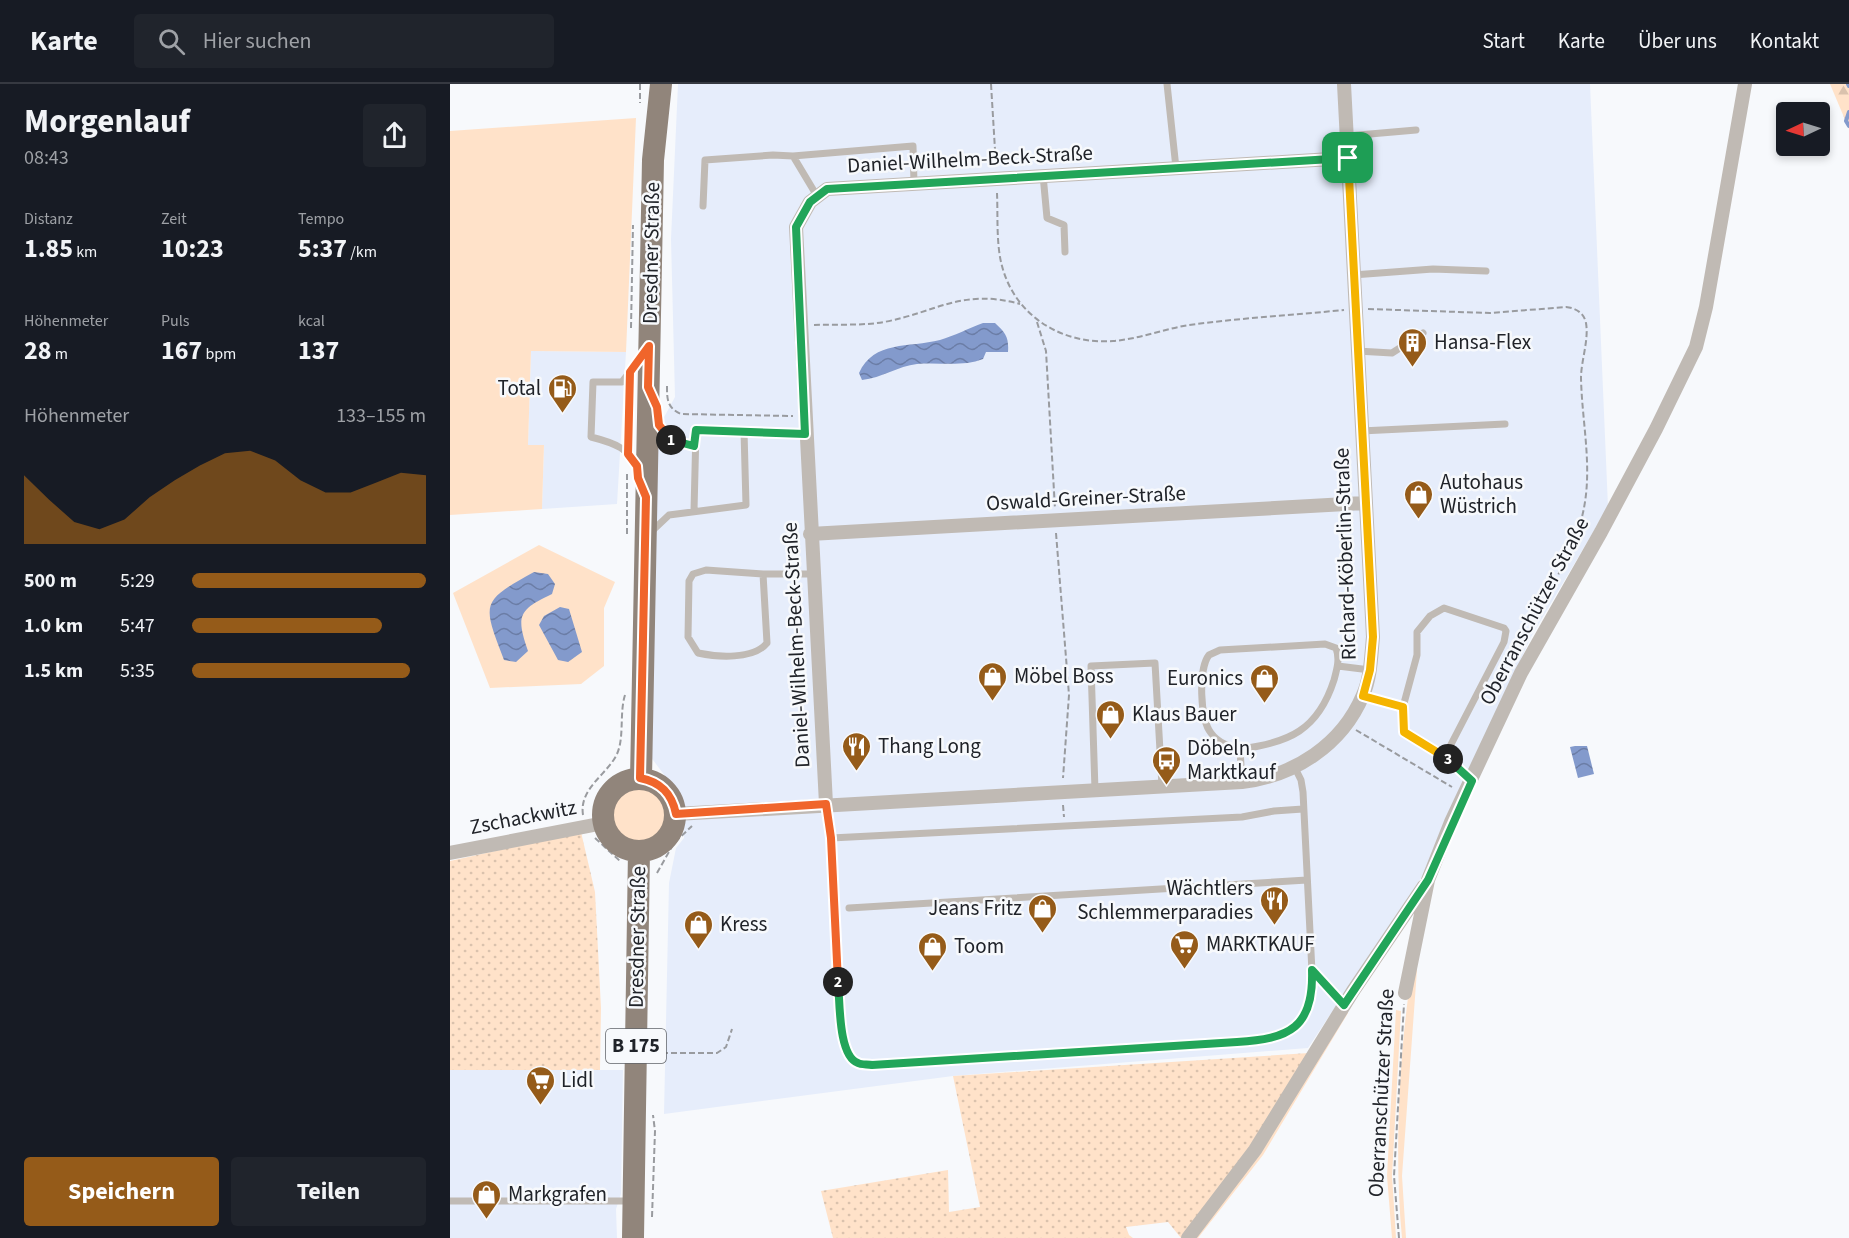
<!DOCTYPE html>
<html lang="de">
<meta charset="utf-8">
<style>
:root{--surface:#171b24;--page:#20242c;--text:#f1f3f6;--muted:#9ea1a6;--line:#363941;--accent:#955b19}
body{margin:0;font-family:"Source Sans 3",sans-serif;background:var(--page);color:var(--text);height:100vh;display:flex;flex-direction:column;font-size:22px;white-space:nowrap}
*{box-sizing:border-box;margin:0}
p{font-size:20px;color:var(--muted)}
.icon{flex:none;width:33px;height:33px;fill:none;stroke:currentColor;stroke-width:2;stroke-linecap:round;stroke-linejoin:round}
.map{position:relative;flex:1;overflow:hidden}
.panel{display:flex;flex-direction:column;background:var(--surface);width:450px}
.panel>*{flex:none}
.needle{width:39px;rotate:266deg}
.buttons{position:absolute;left:1326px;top:18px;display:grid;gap:12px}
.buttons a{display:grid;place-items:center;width:54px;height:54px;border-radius:6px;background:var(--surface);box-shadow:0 3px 9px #0003;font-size:30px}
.pin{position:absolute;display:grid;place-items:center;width:51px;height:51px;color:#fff;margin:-26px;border-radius:12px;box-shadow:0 3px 9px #0006}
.km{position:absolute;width:30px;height:30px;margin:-15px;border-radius:50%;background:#222;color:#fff;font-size:16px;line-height:30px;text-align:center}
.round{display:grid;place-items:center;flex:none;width:63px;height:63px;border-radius:6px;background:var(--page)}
.head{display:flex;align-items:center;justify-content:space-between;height:102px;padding:0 24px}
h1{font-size:33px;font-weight:700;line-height:45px}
.figures{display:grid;grid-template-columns:repeat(3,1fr);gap:9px;height:102px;padding:6px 24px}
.figures div{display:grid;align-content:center}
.figures b{font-size:26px;font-weight:700}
.figures small{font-size:16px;font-weight:400}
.figures p{font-size:16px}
.chart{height:168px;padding:12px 24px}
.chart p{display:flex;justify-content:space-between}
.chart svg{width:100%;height:108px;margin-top:6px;fill:var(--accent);opacity:.7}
.action{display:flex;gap:12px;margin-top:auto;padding:12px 24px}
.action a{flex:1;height:69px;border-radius:6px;background:var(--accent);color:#fff;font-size:24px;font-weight:700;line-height:69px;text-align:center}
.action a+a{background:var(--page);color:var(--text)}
ul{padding:0 24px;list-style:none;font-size:20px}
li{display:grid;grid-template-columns:96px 72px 1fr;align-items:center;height:45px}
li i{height:15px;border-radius:8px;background:var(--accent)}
header{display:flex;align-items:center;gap:36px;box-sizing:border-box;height:84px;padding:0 30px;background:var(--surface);border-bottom:2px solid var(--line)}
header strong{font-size:28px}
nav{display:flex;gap:33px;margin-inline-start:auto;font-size:21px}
.search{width:420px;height:54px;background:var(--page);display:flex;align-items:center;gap:15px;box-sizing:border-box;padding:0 21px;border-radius:6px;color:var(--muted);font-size:22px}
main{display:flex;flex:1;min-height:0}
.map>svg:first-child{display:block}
</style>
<header>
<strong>Karte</strong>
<div class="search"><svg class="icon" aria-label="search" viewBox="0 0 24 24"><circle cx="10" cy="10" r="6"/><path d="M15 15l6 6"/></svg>Hier suchen</div>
<nav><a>Start</a><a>Karte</a><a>Über uns</a><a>Kontakt</a></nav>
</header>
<main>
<section class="panel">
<div class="head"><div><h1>Morgenlauf</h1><p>08:43</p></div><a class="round"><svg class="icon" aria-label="share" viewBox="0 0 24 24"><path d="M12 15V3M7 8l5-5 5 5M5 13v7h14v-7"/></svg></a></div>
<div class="figures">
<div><p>Distanz</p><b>1.85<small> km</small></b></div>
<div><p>Zeit</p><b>10:23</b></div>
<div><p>Tempo</p><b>5:37<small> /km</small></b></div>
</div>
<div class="figures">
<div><p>Höhenmeter</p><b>28<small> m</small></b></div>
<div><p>Puls</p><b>167<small> bpm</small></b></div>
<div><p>kcal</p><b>137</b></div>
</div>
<div class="chart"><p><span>Höhenmeter</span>133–155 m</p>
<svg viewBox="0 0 160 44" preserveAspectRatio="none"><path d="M0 44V16L10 26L20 35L30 38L40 34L50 25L60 18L70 12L80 7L90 6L100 10L110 18L120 23L130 23L140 19L150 15L160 16V44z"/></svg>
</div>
<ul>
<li><b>500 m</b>5:29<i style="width:100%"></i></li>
<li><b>1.0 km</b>5:47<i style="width:81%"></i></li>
<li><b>1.5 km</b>5:35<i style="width:93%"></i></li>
</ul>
<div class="action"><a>Speichern</a><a>Teilen</a></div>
</section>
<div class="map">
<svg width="1399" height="1154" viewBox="0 0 1399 1154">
<defs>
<pattern id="forest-firs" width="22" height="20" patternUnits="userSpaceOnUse" patternTransform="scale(1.5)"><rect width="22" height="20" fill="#ffe2c9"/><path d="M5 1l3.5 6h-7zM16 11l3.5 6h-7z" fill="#dac2ad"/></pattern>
<pattern id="park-dots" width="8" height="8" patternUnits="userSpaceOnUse" patternTransform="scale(1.5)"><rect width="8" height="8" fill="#ffe2c9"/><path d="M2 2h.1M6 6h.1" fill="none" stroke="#dac2ad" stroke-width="1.8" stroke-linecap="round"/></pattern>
<pattern id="water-waves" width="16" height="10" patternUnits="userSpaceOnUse" patternTransform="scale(1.5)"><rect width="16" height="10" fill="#839acc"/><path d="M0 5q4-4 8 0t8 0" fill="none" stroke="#6b7da6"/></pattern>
</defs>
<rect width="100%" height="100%" fill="#f7f9fc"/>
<path fill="#e6edfb" d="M228 0H1140L1158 423 1081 553 975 788 858 964 503 992 214 1030 219 799 226 764 234 754 233 732 221 700 200 672 205 350 225 313 221 155Z
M81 267 176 268 167 420 92 425 94 362 78 361Z
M0 986H173L171 1110 166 1125 167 1154H0Z"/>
<path fill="#ffe2c9" d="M186 34 176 268 81 267 78 361H94L92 425 0 431V47Z
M89 461 165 498 154 524V582L131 600 40 604 3 509Z
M161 731a28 28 0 1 1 56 0a28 28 0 1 1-56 0Z
M962 886H967L952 1092 956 1154H952C944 1071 949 968 962 886Z
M946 926 951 927 942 1092 946 1154H942L937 1092Z
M894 927 898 929 813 1071 748 1154H744Z"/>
<path fill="url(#forest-firs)" d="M1380 0H1399V45Z"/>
<path fill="url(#park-dots)" d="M131 748 145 808 151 924 150 986H0V777Z
M859 969 802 1065 731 1154 718 1138 676 1143 679 1151 683 1154H383L371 1107 498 1086 499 1128 530 1123 503 992Z"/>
<path fill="url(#water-waves)" d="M533 239H545C556 249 559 254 558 268H536L533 275C513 283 489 278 467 280 448 282 432 294 412 296L409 289C424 256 459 264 490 256 504 252 519 244 533 239Z
M84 488 98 490 105 500 102 510C68 526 66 532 78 567L66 578 54 576C33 520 29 518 84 488Z
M110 523 119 525 132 568 118 578 108 576 89 541 94 532Z
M1125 662H1137L1144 690 1128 694 1120 663Z"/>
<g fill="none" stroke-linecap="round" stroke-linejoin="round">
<path stroke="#839acc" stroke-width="4" d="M1398 0 1399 2
M1399 28 1396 37 1399 42"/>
<path stroke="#999b9f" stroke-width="2" stroke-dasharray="6 3" stroke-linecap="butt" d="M190 0V19
M541 0 546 82
M547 109C548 132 546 160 552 182 565 232 612 261 663 257 689 255 714 245 739 241 791 234 843 231 894 226
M918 225 1040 229 1116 223C1126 224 1134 229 1136 239 1139 256 1131 277 1131 294 1132 343 1145 391 1130 440 1123 463 1110 485 1101 507
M587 238 596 267 605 425
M364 241C387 240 411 242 434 238 487 228 512 204 570 220
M181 244 183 141
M217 302C217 315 217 324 231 330L343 332
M177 390V451
M606 449 619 611 613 694
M906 646 1002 703
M613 721 614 733
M133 731C129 705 155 692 166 672 175 655 169 630 175 611
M145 754 171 778
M207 789 224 759 242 742
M873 896 887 911
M203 969H267L276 963 282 945
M202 1133 205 1047 203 1031
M949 1154 944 1092 954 920"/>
<path stroke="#c0bab4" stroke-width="7" d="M717 0 726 84
M897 52 966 46
M593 91 597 134 614 141 615 168
M367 112 343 72 463 62 464 99
M253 122 255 76 323 71 343 72
M903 191 983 185 1036 187
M907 267 942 269 973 249
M208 334C210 354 227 358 245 362
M294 347 355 350
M911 347 1055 340
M187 389C185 365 161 358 141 353L143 298H172L193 271
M201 448 219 431 296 421 294 347 246 346 244 427
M313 490 256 486 243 490 239 497 238 553 248 569C267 573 303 576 317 559L313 490H363
M888 582 920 586
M913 612 953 623 967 571V548L980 532 994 524 1054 544 1056 547 1054 558 995 672 954 649 953 623
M790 665C779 662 768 659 761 649 750 636 748 585 759 571L770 566 875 560 886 564C890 575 887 585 884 596 868 646 839 659 790 665L792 698
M995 672 1022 697
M645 706 641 582 705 579 712 702
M376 721 381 754 392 953C398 974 399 979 422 981L813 957C840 951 857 934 863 908L853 708 851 696 845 684
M381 754 792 733 824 727 853 725
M399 824 857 796
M0 1117H181"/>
<path stroke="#c0bab4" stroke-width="14" d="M360 450 914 419
M376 720 346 143 360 118 377 105 898 74
M226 730 792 698C844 692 892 661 913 611 921 593 921 572 923 553L894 0
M0 769 154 739
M955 909 978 796 1001 738 1071 589 1151 448 1206 345 1246 263 1256 223 1295 0
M738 1154 805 1066 903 907 974 802"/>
<path stroke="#91857b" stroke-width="22" d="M191 694 203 76 211 0
M153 731a36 36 0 1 1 72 0a36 36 0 1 1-72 0Z
M183 1154 189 767"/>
</g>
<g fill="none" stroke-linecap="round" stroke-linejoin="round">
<defs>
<path id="split-1" d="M221 356 244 362 246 346 355 350 346 143 360 118 377 105 898 74"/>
<path id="split-2" d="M221 356 209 341 207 323 198 303 199 262 180 288 178 370 187 382 188 394 196 413 190 694C211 698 222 710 226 730L376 720 381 754 388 898"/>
<path id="split-3" d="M388 898C390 917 388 972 408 979 411 981 418 980 422 981L787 958C839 955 864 944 862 886L894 921 978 796 1022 697 998 675"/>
<path id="split-4" d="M898 74 923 553 920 586 913 612 953 623 954 648 998 675"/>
</defs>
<use href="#split-1" stroke="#fff" stroke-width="12"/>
<use href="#split-2" stroke="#fff" stroke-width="12"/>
<use href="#split-3" stroke="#fff" stroke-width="12"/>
<use href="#split-4" stroke="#fff" stroke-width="12"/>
<use href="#split-1" stroke="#22a559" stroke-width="8"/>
<use href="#split-2" stroke="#f0652b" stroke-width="8"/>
<use href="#split-3" stroke="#22a559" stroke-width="8"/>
<use href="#split-4" stroke="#f5b400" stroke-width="8"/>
</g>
<defs>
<symbol id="building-pin" viewBox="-11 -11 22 30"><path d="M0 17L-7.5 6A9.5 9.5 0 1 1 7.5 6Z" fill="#955b19" stroke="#f7f9fc"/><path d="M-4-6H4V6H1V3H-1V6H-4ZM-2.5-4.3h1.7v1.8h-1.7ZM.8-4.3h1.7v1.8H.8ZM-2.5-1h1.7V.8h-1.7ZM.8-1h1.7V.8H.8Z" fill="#fff"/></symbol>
<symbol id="fuel-pin" viewBox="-11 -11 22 30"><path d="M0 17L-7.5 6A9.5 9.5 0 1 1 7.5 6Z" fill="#955b19" stroke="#f7f9fc"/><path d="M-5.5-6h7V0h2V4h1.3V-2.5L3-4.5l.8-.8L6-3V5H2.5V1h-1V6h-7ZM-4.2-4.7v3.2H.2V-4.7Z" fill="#fff"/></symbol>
<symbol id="shop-pin" viewBox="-11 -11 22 30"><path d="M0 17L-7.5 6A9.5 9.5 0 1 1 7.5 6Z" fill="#955b19" stroke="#f7f9fc"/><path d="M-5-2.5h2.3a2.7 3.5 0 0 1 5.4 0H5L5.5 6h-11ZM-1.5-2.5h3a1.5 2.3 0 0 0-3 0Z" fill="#fff"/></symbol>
<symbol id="restaurant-pin" viewBox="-11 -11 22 30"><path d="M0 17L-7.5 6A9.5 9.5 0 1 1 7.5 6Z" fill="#955b19" stroke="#f7f9fc"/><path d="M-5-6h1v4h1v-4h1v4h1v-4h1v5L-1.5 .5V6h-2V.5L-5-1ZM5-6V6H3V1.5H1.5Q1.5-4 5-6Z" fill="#fff"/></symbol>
<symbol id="bus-pin" viewBox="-11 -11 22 30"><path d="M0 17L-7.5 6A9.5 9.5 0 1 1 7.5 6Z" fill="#955b19" stroke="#f7f9fc"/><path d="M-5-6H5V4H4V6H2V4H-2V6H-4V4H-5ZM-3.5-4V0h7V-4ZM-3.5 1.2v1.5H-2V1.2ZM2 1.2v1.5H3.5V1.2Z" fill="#fff"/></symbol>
<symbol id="supermarket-pin" viewBox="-11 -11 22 30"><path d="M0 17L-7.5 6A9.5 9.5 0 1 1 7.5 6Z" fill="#955b19" stroke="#f7f9fc"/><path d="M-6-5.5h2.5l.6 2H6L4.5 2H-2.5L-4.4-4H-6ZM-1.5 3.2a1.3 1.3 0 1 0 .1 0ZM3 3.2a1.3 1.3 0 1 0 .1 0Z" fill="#fff"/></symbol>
</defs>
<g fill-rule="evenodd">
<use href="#building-pin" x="946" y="242" width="33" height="45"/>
<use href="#fuel-pin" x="96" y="288" width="33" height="45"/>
<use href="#shop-pin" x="952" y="394" width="33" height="45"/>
<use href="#shop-pin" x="526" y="576" width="33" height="45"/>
<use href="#shop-pin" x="798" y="578" width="33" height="45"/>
<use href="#shop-pin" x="644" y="614" width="33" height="45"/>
<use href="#restaurant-pin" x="390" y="646" width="33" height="45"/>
<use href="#bus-pin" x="700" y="660" width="33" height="45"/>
<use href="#restaurant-pin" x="808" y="800" width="33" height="45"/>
<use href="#shop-pin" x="576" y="808" width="33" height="45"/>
<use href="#shop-pin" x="232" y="824" width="33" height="45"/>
<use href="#supermarket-pin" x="718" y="844" width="33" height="45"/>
<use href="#shop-pin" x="466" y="846" width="33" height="45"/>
<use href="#supermarket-pin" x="74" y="980" width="33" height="45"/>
<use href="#shop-pin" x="20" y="1094" width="33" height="45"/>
</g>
<g text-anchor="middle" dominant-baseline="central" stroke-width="5" stroke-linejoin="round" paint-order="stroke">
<rect fill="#f7f9fc" stroke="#606368" stroke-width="1.5" x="156" y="945" width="60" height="34" rx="4.5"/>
<g font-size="20" font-weight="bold" fill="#202329">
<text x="186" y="962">B 175</text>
</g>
<g font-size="21" fill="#202329" stroke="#f7f9fc">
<text transform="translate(520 75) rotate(-3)">Daniel-Wilhelm-Beck-Straße</text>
<text transform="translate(201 169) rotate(-89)">Dresdner Straße</text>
<text transform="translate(636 414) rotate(-3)">Oswald-Greiner-Straße</text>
<text transform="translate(895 470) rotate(-92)">Richard-Köberlin-Straße</text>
<text transform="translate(1084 527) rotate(-62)">Oberranschützer Straße</text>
<text transform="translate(346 561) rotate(-93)">Daniel-Wilhelm-Beck-Straße</text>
<text transform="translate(73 733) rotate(-11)">Zschackwitz</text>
<text transform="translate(187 853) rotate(-89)">Dresdner Straße</text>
<text transform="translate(931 1009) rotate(-87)">Oberranschützer Straße</text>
</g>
<g font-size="21" fill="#202329" stroke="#f7f9fc" text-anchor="start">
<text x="984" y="258">Hansa-Flex</text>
<text x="91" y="304" text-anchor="end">Total</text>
<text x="990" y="398">Autohaus<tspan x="990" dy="24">Wüstrich</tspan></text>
<text x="564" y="592">Möbel Boss</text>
<text x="793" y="594" text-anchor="end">Euronics</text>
<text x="682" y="630">Klaus Bauer</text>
<text x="428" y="662">Thang Long</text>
<text x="737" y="664">Döbeln,<tspan x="737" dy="24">Marktkauf</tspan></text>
<text x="803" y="804" text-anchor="end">Wächtlers<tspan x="803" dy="24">Schlemmerparadies</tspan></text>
<text x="572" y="824" text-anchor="end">Jeans Fritz</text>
<text x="270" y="840">Kress</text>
<text x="756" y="860">MARKTKAUF</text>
<text x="504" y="862">Toom</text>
<text x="111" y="996">Lidl</text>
<text x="58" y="1110">Markgrafen</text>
</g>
</g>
</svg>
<div class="buttons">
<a><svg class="needle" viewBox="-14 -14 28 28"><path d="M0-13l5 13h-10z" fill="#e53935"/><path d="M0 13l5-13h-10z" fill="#9ea1a6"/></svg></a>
</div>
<div class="pin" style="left:898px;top:74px;background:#1e9e55"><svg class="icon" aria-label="arrive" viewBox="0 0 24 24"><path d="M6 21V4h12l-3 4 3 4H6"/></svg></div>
<b class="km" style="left:221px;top:356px">1</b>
<b class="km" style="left:388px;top:898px">2</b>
<b class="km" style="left:998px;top:675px">3</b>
</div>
</main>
